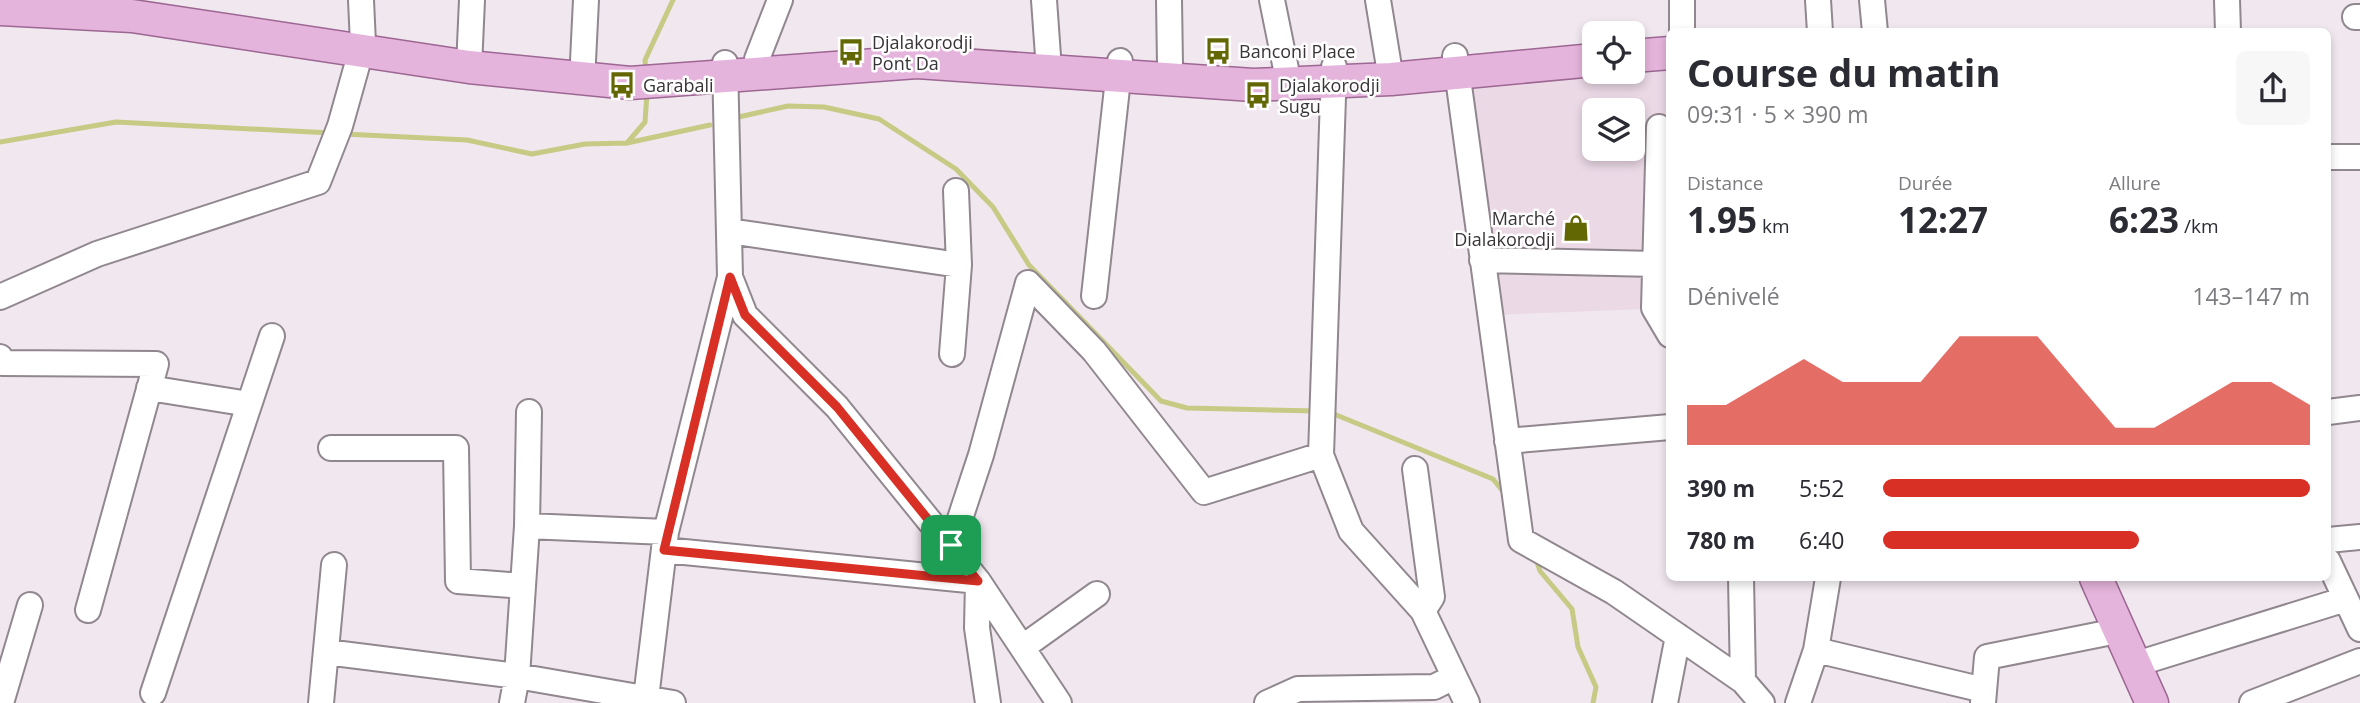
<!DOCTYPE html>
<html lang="fr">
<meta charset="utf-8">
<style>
:root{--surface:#fff;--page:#f7f7f7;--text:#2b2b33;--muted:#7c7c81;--accent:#d93025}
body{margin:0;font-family:"Open Sans",sans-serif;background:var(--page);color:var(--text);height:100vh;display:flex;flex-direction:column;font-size:26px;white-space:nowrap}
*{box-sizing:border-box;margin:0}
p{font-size:23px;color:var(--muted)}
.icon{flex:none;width:38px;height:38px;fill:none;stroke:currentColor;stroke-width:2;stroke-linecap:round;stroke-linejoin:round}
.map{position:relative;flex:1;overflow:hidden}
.panel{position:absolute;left:1666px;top:28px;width:665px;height:553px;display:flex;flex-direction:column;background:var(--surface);border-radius:10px;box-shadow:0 4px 10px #0003}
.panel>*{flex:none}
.fabs{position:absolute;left:1582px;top:21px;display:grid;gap:14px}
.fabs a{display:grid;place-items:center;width:63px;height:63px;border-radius:10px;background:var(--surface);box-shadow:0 4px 10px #0003;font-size:35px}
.pin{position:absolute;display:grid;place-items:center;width:60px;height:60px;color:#fff;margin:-30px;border-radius:14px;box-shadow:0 4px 10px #0006}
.round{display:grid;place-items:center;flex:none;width:74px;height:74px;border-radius:10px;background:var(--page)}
.headline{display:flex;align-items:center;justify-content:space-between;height:119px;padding:0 21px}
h1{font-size:38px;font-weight:700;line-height:52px}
.stats{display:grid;grid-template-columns:repeat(3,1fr);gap:10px;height:119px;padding:7px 21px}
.stats div{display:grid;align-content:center}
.stats b{font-size:35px;font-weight:700}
.stats small{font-size:19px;font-weight:400}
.stats p{font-size:19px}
.chart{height:196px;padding:14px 21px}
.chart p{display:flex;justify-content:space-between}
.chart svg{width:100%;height:126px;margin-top:7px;fill:var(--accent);opacity:.7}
ul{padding:0 21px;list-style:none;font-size:23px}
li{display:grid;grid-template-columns:112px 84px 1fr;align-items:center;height:52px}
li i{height:18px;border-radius:9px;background:var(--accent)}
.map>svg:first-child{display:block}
</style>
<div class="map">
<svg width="2360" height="703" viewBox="0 0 2360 703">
<rect width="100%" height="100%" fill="#f1e7ef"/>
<path fill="#ebd9e6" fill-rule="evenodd" d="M1669 58V308L1495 315 1464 85 1594 72H1633V63ZM1594 110H1633V149H1594Z"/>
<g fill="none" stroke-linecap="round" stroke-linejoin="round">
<path stroke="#c5cb84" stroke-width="5" d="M646 73 645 60 673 0
M734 118 788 106 824 107 879 119 956 169 993 207 1029 265 1161 401 1187 408 1316 411
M344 134 467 140 532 154 585 144 627 143 710 125
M0 142 116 122 331 133
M627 143 645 122 647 93
M1329 412 1493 479 1505 494
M1536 559 1540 571 1572 609 1578 647 1596 687 1593 703"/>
<defs>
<path id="minor" d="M1044 0 1048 56
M1169 0 1170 64
M1272 0 1289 84
M1378 0 1391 79
M1818 0 1820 32
M1872 0 1875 32
M2227 0 2228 32
M2355 17H2360
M1682 32V0
M1455 56 1521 540 1614 592 1743 681 1762 703
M725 63 730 277 745 315 837 407 978 581 977 628 988 703
M469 67 472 0
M1334 67 1321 455 1351 531 1423 611 1467 703
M758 74 757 59 780 0
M582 81 586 0
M1659 127 1654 308 1670 335
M2328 157H2360
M729 231 959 265
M1482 260 1655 264
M1028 283 1094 351 1204 492 1321 455
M1094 296 1120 61
M0 297 97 254 318 182 340 126 363 44 361 0
M952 354 959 265 956 191
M0 357 2 363 156 364 88 610
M149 388 249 404
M2328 412 2360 408
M1507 441 1670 427
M331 448H456L458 581 523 586
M1415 469 1432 597 1423 611
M527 526 666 532
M2328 540 2360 537
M951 546 981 455 1028 283
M664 550 978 581 1059 703
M2328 561 2360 629
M1741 578 1743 681
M1023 647 1097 594
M1816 650 1984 690
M326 652 517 676 673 703
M2133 665 2346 599
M153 693 272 336
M646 698 666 532 730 277
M1 703 30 605
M321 703 334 565
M512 703 517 676 527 526 529 412
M1267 703 1298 689 1434 687 1454 677
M1665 703 1678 636
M1798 703 1816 650 1828 578
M1983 703 1987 657 2117 631
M2252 703 2360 661"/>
<path id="major" d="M0 9 132 16 469 67 630 83 917 62 1253 85 1391 79 1594 60
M1633 56 1670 53
M2096 578 2152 703"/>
</defs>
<use href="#minor" stroke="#91878f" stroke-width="28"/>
<use href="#major" stroke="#9d6793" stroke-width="35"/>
<use href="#minor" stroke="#fff" stroke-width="24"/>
<use href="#major" stroke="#e5b4dc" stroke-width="32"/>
</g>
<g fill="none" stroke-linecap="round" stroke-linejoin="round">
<defs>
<path id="route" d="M730 277 745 315 837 407 978 581 664 550Z"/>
</defs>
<use href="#route" stroke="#fff" stroke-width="14"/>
<use href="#route" stroke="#d93025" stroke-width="9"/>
</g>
<defs>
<symbol id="bus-bare" viewBox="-9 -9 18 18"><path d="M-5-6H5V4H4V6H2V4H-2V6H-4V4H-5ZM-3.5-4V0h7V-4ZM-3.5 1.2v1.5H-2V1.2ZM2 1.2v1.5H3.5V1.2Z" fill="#626603" stroke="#fff" stroke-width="2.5" paint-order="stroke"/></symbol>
<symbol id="shop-bare" viewBox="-9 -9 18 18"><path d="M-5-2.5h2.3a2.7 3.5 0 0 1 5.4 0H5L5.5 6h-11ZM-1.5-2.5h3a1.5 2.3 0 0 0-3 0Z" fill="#626603" stroke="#fff" stroke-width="2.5" paint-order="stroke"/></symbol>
</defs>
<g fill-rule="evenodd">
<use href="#bus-bare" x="1199" y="32" width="38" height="38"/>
<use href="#bus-bare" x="832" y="33" width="38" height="38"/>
<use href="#bus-bare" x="603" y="66" width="38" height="38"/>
<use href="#bus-bare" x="1239" y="76" width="38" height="38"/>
<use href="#shop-bare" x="1557" y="209" width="38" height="38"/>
</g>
<g text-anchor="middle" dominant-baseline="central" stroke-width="5" stroke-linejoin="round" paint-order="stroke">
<g font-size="18" fill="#393438" stroke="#fff" text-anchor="start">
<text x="872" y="42">Djalakorodji<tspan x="872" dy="21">Pont Da</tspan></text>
<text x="1239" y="51">Banconi Place</text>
<text x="643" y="85">Garabali</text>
<text x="1279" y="85">Djalakorodji<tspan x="1279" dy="21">Sugu</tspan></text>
<text x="1555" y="218" text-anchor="end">Marché<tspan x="1555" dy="21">Dialakorodji</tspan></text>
</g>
</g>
</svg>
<div class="fabs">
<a><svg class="icon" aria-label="locate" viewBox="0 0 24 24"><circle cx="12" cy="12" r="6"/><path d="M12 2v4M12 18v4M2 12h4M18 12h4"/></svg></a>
<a><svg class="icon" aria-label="layers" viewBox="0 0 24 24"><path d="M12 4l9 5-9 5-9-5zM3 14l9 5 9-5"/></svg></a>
</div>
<div class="pin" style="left:951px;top:545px;background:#1e9e55"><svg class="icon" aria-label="arrive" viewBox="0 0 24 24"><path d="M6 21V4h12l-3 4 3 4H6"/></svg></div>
<section class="panel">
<div class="headline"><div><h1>Course du matin</h1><p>09:31 · 5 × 390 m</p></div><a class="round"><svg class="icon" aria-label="share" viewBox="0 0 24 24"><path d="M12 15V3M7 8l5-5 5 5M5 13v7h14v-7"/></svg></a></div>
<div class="stats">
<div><p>Distance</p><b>1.95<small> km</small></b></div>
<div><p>Durée</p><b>12:27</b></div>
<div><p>Allure</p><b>6:23<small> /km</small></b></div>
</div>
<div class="chart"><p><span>Dénivelé</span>143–147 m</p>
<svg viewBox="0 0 160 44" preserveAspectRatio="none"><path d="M0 44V30L10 30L20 22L30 14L40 22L50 22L60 22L70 6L80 6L90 6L100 22L110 38L120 38L130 30L140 22L150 22L160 30V44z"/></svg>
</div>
<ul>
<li><b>390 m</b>5:52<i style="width:100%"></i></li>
<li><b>780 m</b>6:40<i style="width:60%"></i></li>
</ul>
</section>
</div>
